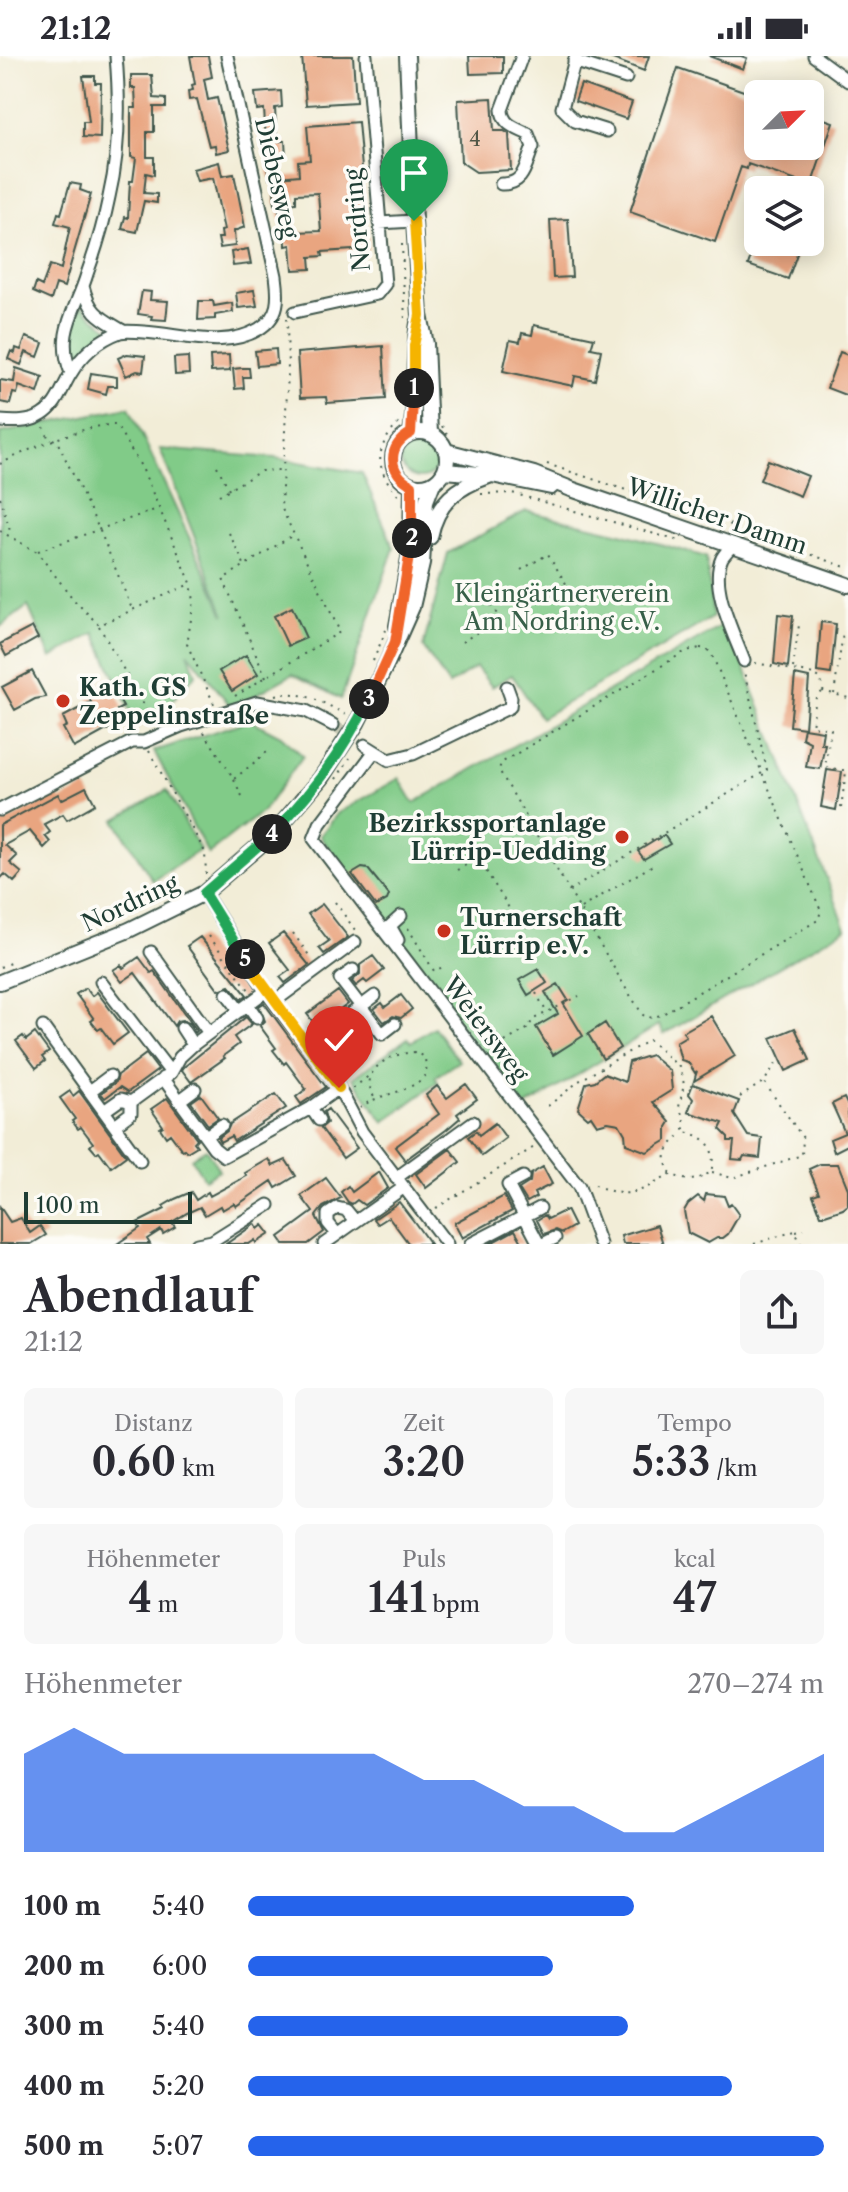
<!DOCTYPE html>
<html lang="de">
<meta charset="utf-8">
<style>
:root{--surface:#fff;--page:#f7f7f7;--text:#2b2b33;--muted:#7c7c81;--accent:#2563eb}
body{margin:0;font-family:"Libre Caslon Text",serif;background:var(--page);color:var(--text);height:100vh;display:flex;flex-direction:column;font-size:30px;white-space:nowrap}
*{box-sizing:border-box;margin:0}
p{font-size:26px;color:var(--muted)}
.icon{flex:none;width:44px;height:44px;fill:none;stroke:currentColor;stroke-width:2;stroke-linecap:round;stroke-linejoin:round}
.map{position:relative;height:1188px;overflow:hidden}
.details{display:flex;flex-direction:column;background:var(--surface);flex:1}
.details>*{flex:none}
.needle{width:52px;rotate:66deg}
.controls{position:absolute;left:744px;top:24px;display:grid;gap:16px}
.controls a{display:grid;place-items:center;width:80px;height:80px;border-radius:12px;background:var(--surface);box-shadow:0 4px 20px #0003;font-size:40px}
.scale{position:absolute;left:24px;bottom:20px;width:168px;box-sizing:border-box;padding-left:8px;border:4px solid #1f3d34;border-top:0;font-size:22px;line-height:28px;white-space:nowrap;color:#1f3d34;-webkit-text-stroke:6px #fdfcf7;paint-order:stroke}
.pin{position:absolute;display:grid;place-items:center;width:68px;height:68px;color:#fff;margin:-82px -34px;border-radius:50% 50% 50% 0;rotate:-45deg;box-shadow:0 0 8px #0007}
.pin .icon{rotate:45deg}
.km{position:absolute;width:40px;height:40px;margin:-20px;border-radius:50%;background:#222;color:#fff;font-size:22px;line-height:40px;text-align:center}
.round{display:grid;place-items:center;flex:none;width:84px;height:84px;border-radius:12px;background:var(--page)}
.head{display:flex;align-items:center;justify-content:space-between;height:136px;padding:0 24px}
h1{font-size:44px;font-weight:600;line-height:60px}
.figures{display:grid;grid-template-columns:repeat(3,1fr);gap:12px;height:136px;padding:8px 24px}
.figures div{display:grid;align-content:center;border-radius:12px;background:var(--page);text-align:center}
.figures b{font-size:40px;font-weight:600}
.figures small{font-size:22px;font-weight:400}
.figures p{font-size:22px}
.chart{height:224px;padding:16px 24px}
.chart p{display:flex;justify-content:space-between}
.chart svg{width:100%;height:144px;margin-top:8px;fill:var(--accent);opacity:.7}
ul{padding:0 24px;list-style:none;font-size:26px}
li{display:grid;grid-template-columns:128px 96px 1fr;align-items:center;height:60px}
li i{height:20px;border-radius:10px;background:var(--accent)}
.status{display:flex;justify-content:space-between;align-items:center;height:56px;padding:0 40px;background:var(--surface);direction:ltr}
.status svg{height:22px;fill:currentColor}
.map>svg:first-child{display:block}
</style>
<div class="status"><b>21:12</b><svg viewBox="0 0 49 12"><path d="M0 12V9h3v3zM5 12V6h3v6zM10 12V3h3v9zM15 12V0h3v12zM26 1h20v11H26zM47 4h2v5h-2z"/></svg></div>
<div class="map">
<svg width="848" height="1188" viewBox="0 0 848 1188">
<rect width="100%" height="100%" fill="#fdfcf7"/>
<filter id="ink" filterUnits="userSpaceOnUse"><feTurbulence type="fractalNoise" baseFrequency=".0125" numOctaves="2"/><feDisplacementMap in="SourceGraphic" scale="16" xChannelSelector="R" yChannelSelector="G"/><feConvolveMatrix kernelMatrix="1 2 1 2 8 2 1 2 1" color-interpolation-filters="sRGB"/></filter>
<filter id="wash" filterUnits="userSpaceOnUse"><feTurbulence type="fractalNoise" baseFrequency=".006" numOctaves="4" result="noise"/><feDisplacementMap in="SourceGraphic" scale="32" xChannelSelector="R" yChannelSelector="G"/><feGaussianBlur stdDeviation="1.8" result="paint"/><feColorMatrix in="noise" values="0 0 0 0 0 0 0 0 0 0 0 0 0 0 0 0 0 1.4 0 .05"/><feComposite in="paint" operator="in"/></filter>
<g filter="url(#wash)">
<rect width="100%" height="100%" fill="#f2edd7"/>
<path fill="#81cb88" stroke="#50845e" stroke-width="2" d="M82 249 93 261 110 273V277L90 287 76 301 73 300 70 277Z
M129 351 225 559 160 393 275 402 362 417 394 492 341 643 293 618 232 652 188 596 196 618 157 661 137 670 95 577 51 602 28 550 0 571V377Z
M401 403a19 19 0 1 1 38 0a19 19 0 1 1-38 0Z
M526 455 617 476 706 501 713 561 541 662 512 619 492 631 476 611 449 629 423 591 448 497Z
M727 567 846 872 664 978 659 969 524 1052 449 957 320 780 338 757 396 724 399 722 414 747Z
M250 664 281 680 303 700 262 756 208 798 154 695Z
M167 734 200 794 153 825 115 764Z
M434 971 459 1005 435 1021 438 1026 384 1066 353 1022 408 982 411 986Z
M206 1093 219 1114 204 1123 191 1102Z"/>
<g id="blocks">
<path fill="#e9a580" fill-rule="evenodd" d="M190 0H208L212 21 204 23 208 44 217 42 229 94 216 97 215 89 209 90 197 43 189 44 188 35 193 34 192 29 195 28Z
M302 0H353L356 46 306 49Z
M469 0H503V17L470 18Z
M605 0H649L644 15Z
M709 0H741L747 2 743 13Z
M678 12 758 40V90H810V58L833 66 811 130 748 108 747 113 741 111 715 186 630 156Z
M131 19H152L154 42 166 43V51H154V76H147V101H154V119L146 117 144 137 157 138V147L144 145 137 176 122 173 125 161 128 162 130 125H133L136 102 131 101V52H136L135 32H131Z
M83 20H95V27H101L100 82 83 81V66H89Z
M581 28 632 46 626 63 575 45Z
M281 35 282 51 275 52 276 71 277 85H285L286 101H277L279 121 299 119 298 105 310 104 307 70 358 66 369 193 322 196 323 200 310 201 311 213 293 214 291 189 286 190 285 169H281L278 148 275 149 273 122H269L268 102 265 93H263L262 84H266L264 53 257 54 255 37ZM318 137 321 175 295 176 294 168H291L289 148 296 147V138Z
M492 42 494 75H504L509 78 511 114 476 116 461 106 458 44Z
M219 106 222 120 234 118 245 171 234 175 235 190 220 192 218 182H222L221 175 224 174 213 122 197 125 193 113Z
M70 127 81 129 80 134 91 138 64 231 56 228 51 244 33 236 36 227 42 230 50 209 61 213 70 171 55 167 58 157 61 158Z
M568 163 572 221 553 222 550 164Z
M756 186H773L798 195 788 223 748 209Z
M248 193 251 208 233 210 231 196Z
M254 234 257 250 238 252 236 237Z
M142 235 151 236 150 244 168 245 166 264 151 263 152 260 138 258Z
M199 245H213L214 250 232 247 233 256 215 259V263L198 264Z
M534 269 594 282 591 292 601 294 595 324 575 320 573 330 503 315 510 284 520 286 522 277 532 279Z
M26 281 43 287 38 301 26 296 21 309 8 303 11 295 15 297 16 292 21 294Z
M383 290 386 343 327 347 326 341 300 342 297 297Z
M276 293 277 308 257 310 255 295Z
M840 296 848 299V340L827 332Z
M127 298 145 300 143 316 137 315 126 320 118 302Z
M229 299 230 315 211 316 210 300Z
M188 301 189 318 175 319 174 302Z
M16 312 43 321 38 337 19 330 17 338 13 337 10 348 0 346V324L14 326Z
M242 312H249L250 321H243L244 332 235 333 233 313Z
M91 317 117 321V330H108L106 338 88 333Z
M768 404 808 420 800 440 760 424Z
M292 551 306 582 288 590 274 560Z
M778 558 793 560 788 611 774 608Z
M821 566 836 568 831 618 817 616Z
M32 571 38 582 6 600 0 588Z
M246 599 258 618 232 635 219 615Z
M32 615 46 641 35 643 15 654 2 631Z
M795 619 809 622 805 672 790 670Z
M110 625 123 651 117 654 123 665 74 692 63 672 67 670 63 661 91 646 86 638Z
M804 672 823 675 821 688H825L820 713 806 711 810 686 802 682Z
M827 714 842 716 836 754 821 751Z
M86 731 95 748 67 764 63 758 44 768 50 776 45 780 50 786 44 792 30 775 5 789 17 800 10 807 22 817 14 826 5 818 0 823V769L58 738 61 744Z
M664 779 670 788 644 803 638 795Z
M362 812 368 813 389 839 387 844 376 850 352 818Z
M322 848 348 881 324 898 319 892 329 885 308 858Z
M283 877 309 909 285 927 280 921 290 914 269 887Z
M200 881 247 939 241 943 230 930 219 934 187 890Z
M373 900 384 914 367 927 364 924 356 930 352 925 360 918V909Z
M139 901 151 917 154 915 197 975 195 977 189 967 182 964 177 965 174 970 135 917 122 926 113 914 121 909 123 912Z
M538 913 547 927 528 939 519 924Z
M558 928 568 944 563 947 583 980 553 999 536 971 558 958 545 936Z
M86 932 92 940 97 936 128 977 113 988 101 972 98 974 91 965 94 963 76 938Z
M338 935 348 948 317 971 307 958Z
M401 939 412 953 401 962 393 960 384 966 374 953 382 947 385 951Z
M264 947 326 1031 301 1048 296 1041 306 1033 286 1006 284 1008 273 994 276 992 260 970 265 965 259 950Z
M711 960 735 1000 694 1025 697 1015 695 1017 688 1006 681 1004 676 986 686 980 683 976Z
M246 961 252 968 234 981 239 988 223 1000 225 1002 191 1026 182 1014 184 1011Z
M355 965 365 978 338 999 328 986Z
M605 967 620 992 603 1003 588 978Z
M795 972 810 1004 786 1015 771 982Z
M35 977 49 996 42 1001 45 1005 36 1012 16 985 23 980 26 984Z
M146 998 158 1014 128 1036 120 1031 105 1042 101 1037 116 1026 118 1019Z
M651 999 670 1015 672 1034 653 1046 670 1066 667 1071V1084L647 1096 626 1088 625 1078 619 1068 608 1066 597 1069 591 1060 588 1062 578 1053 586 1027 595 1025 604 1018 625 1026 629 1006Z
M466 1028 477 1043 457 1058 460 1062 446 1074 405 1104 395 1091 439 1058 426 1039 437 1030 447 1042Z
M693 1028 739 1045 734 1058 748 1080 762 1082 760 1102 744 1100 742 1104 732 1103 734 1085H728V1081L720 1073 723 1067 688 1056 693 1043 689 1038Z
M70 1035 73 1040 79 1035 126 1100 111 1111 99 1095 96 1097 90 1090 93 1087 81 1071 78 1073 72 1065 75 1063 60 1042Z
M276 1038 286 1052 234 1085 231 1080 220 1086 218 1082 227 1075 230 1068Z
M201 1039 218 1062 208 1069 191 1046Z
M167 1042 197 1083 194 1086 197 1090 187 1096 184 1093 182 1094 170 1078 166 1081 160 1072 163 1070 151 1053Z
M844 1042 848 1050V1089L834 1096 830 1083 845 1077 832 1048Z
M328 1053 357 1092 343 1102 321 1072 327 1067 324 1056Z
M495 1067 506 1082 482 1100 468 1081 476 1075 479 1079Z
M450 1093 460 1106 426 1132 416 1118Z
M269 1103 273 1110 286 1104 296 1120 276 1132 272 1125 236 1150 234 1147 222 1154 220 1150 205 1159 200 1151 187 1157 172 1166 175 1171 163 1178 161 1174 147 1183 150 1188H117L140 1172 137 1167 165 1153 163 1150 175 1143 191 1136 196 1144 208 1136 210 1140 247 1120 245 1117Z
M820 1108H838L848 1133V1149L843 1153 825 1159H821L813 1139 819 1137 809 1113Z
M543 1111 552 1128 534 1137 536 1141 527 1146 519 1133 530 1126 531 1118Z
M379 1116 388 1132 364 1149 357 1144 352 1148 348 1146 341 1136 348 1130 352 1136Z
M326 1122 341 1142 323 1151 316 1160 324 1176 308 1188H284L279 1181 313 1156 301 1140Z
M706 1138 724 1140 728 1150 731 1148 739 1159 728 1178 723 1182H717L708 1187 688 1177 684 1155 688 1148 698 1140 704 1145Z
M504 1140 512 1155 462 1182 454 1167Z
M399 1146 415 1167 430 1188H409L389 1161 378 1168 374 1163Z
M0 1151 10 1166 21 1162 30 1177 40 1170 46 1179 31 1188H0Z
M566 1154 574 1170 562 1177 555 1174 544 1178 537 1164 545 1159 548 1163Z
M255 1168 258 1173 263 1169 270 1178 256 1187 255 1184 249 1188H226Z
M657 1169 663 1188H623L621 1180Z
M515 1174 523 1188H489Z"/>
</g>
</g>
<g filter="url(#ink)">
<use href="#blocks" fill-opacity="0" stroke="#3f574c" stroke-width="2"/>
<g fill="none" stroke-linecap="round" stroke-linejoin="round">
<path stroke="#c8cab6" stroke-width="11" stroke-dasharray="11 5.5" stroke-linecap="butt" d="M333 669 365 689"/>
<defs>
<path id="minor" d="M576 0 562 52 575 65 607 75
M814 0 848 25
M574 5 626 22
M501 128C525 129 525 109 533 91L528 78C516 72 503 69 502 54L522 0
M379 167 414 165
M83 230C90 258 100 261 123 275
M295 256 377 238 385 228 366 0
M71 317C55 276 76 255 87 218 96 193 104 166 109 141 120 95 120 47 116 0
M0 365C14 366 30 367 42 359 57 350 61 334 70 319 81 300 98 284 120 276 127 274 136 276 144 276 181 278 224 294 259 273 280 260 279 242 276 220L227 0
M734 488C730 492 725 497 722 502 709 530 734 578 744 605
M365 689 389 704 413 698 510 651 511 642 507 631
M374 696 320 768 314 783 579 1131 600 1188
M0 754 132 686H144L181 670 257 646 306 655 333 669
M204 837 266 935 339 1032 362 1076 447 1188
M398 884 390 870 401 860
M151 896 209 977
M353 914 340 923 382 978 395 968
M101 926 171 1017
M227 938 240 955
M275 945 355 886
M248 949 257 962
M43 971 140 1105
M182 972 193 989
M308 990 375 940
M163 1022 214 1092 224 1100 311 1052 339 1032
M90 1035 110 1020
M179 1045 195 1033
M311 1052 319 1064
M104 1055 121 1043 131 1046 171 1017 180 1001 193 989 266 935
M115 1069 131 1057V1046
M206 1080 222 1069
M523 1121 508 1129 539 1188
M396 1122 473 1066
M337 1178 328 1167V1158L337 1152 346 1154 355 1165
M197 1188 212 1185 269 1149
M324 1188 403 1132
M471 1188 540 1152
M543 1188 555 1182"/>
<path id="major" d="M407 0 414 165 420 259 426 288 430 378
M393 403a27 27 0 1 1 54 0a27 27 0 1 1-54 0Z
M411 377C417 341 412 304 418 267
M446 395 534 418 571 433 848 529
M445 415 492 419 551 431
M430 481C437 446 457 431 489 420
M397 570 411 491 412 429
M0 926 129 874 204 837 274 777 321 722 357 667 388 605 412 551 422 508 426 445 433 427"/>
</defs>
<use href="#minor" stroke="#3f574c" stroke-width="15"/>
<use href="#major" stroke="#3f574c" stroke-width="18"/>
<path stroke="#3f574c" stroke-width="2" stroke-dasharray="2 6" stroke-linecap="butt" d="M402 188 405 266
M442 370 449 382
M44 371 48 381 57 385 100 475 132 553
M0 408C27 394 87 367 116 369L142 412 191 527 194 545 187 588 214 648
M547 408 723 466 848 512
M217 410 229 433
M481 438 512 437 679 485
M219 439 261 415 279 414
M398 439C374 412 374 392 400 366
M0 441 11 478
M0 475 37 496 74 544 99 569 190 528
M229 477 244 508
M38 495 160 452
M521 514 548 498 568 531
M482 536 505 570
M99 570 155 669
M462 586 500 562
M700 592 707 593 712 599 821 855 818 864 661 959 648 962 643 959 625 931 499 714 501 707 686 595Z
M373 605 386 574
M755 607 814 618 821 623 823 635 848 642
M793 612 799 569
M266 621 223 523 293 479
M822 636 816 641 812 670 831 673 825 711 848 715
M834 638 843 577
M276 639C300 633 327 648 348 660
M235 640 340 576 281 451 288 317 287 263
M204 676 234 723 267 696
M149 695 205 796 206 818
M336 723 350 702
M234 724 242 740
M841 752 846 716
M457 814 478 802 522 873 530 869H537
M569 835 767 714 744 616
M335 846 355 874
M581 852 653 809
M408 872 434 915 443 911
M293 877 311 902
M209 880 249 934
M0 911 10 907
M536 937 547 957
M491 994 529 972 532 964 579 940
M353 1032 370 1019
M740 1041 763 1026
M548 1050 579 1025 649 984 679 1011 684 1028 679 1051 684 1063V1076C707 1079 717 1093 711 1116 696 1125 688 1127 672 1118 634 1138 631 1145 590 1127
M360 1052C381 1035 407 1040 427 1018L425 1003 417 996C393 996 357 1013 374 1041
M712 1116 732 1122 802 1099 803 1082 764 1026 776 1007
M671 1117C659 1101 669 1087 683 1077
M436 1152 536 1090
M796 1175 804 1173
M754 1188 795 1175 801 1188"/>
<use href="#minor" stroke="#fff" stroke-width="11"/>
<use href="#major" stroke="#fff" stroke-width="14"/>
</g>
</g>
<g fill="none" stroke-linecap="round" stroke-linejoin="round" filter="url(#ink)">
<defs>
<path id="split-1" d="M414 165 420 259 414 290V332"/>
<path id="split-2" d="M412 482V429C388 417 386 390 411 377L414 332"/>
<path id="split-3" d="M369 643 395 586 412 482"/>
<path id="split-4" d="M272 778C311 738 345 692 369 643"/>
<path id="split-5" d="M245 903 204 837 272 778"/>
<path id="split-6" d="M245 903 339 1032"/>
</defs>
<use href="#split-1" stroke="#fff" stroke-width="16"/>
<use href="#split-2" stroke="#fff" stroke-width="16"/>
<use href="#split-3" stroke="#fff" stroke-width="16"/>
<use href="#split-4" stroke="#fff" stroke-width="16"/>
<use href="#split-5" stroke="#fff" stroke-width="16"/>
<use href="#split-6" stroke="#fff" stroke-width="16"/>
<use href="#split-1" stroke="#f5b400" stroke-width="10"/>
<use href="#split-2" stroke="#f0652b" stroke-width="10"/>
<use href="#split-3" stroke="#f0652b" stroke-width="10"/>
<use href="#split-4" stroke="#22a559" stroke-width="10"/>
<use href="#split-5" stroke="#22a559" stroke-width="10"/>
<use href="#split-6" stroke="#f5b400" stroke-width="10"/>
</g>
<g fill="#c8321e" stroke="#fdfcf7" stroke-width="3">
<circle cx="63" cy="645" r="8"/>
<circle cx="622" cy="781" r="8"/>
<circle cx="444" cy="875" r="8"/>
</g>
<g text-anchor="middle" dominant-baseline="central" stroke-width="7" stroke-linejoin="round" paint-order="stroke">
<g font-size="20" fill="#525747">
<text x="475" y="83">4</text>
</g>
<g font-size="24" fill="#1f3d34" stroke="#fdfcf7">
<text transform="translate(277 122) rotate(77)">Diebesweg</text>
<text transform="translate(357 164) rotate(-95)">Nordring</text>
<text transform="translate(717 460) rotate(19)">Willicher Damm</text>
<text transform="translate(130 847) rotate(-25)">Nordring</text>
<text transform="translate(486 973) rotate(53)">Weiersweg</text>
</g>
<g font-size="24" fill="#386049" stroke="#fdfcf7">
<text x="562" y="537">Kleingärtnerverein<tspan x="562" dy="28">Am Nordring e.V.</tspan></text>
</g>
<g font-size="24" font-weight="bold" fill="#1f3d34" stroke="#fdfcf7" text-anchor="start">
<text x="79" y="631">Kath. GS<tspan x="79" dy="28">Zeppelinstraße</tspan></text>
<text x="606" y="767" text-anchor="end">Bezirkssportanlage<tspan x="606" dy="28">Lürrip-Uedding</tspan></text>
<text x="460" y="861">Turnerschaft<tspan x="460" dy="28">Lürrip e.V.</tspan></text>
</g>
</g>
</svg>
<div class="controls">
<a><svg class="needle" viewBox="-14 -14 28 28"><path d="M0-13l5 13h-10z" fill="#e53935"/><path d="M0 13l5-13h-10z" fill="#7c7c81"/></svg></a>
<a><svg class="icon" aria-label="layers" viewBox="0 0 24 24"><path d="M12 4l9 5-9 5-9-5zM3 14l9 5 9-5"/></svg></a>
</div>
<div class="scale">100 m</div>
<div class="pin" style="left:414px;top:165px;background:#1e9e55"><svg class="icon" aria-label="arrive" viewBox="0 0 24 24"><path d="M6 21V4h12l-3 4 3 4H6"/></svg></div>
<div class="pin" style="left:339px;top:1032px;background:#d93025"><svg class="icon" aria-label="check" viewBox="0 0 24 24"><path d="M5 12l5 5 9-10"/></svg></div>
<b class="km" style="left:414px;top:332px">1</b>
<b class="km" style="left:412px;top:482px">2</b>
<b class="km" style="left:369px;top:643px">3</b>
<b class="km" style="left:272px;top:778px">4</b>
<b class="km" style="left:245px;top:903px">5</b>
</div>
<section class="details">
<div class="head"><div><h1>Abendlauf</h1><p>21:12</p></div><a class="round"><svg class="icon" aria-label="share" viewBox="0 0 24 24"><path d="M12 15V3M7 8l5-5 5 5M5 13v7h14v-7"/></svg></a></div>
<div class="figures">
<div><p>Distanz</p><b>0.60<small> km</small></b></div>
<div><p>Zeit</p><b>3:20</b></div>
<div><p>Tempo</p><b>5:33<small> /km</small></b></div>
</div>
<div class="figures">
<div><p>Höhenmeter</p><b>4<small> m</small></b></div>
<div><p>Puls</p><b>141<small> bpm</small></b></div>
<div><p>kcal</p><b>47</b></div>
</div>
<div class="chart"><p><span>Höhenmeter</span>270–274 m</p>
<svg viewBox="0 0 160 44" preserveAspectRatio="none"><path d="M0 44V14L10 6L20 14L30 14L40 14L50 14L60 14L70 14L80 22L90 22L100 30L110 30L120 38L130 38L140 30L150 22L160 14V44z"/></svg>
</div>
<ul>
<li><b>100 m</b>5:40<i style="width:67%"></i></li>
<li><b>200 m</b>6:00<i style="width:53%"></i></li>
<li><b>300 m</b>5:40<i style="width:66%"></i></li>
<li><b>400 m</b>5:20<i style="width:84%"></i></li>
<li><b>500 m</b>5:07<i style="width:100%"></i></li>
</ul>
</section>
